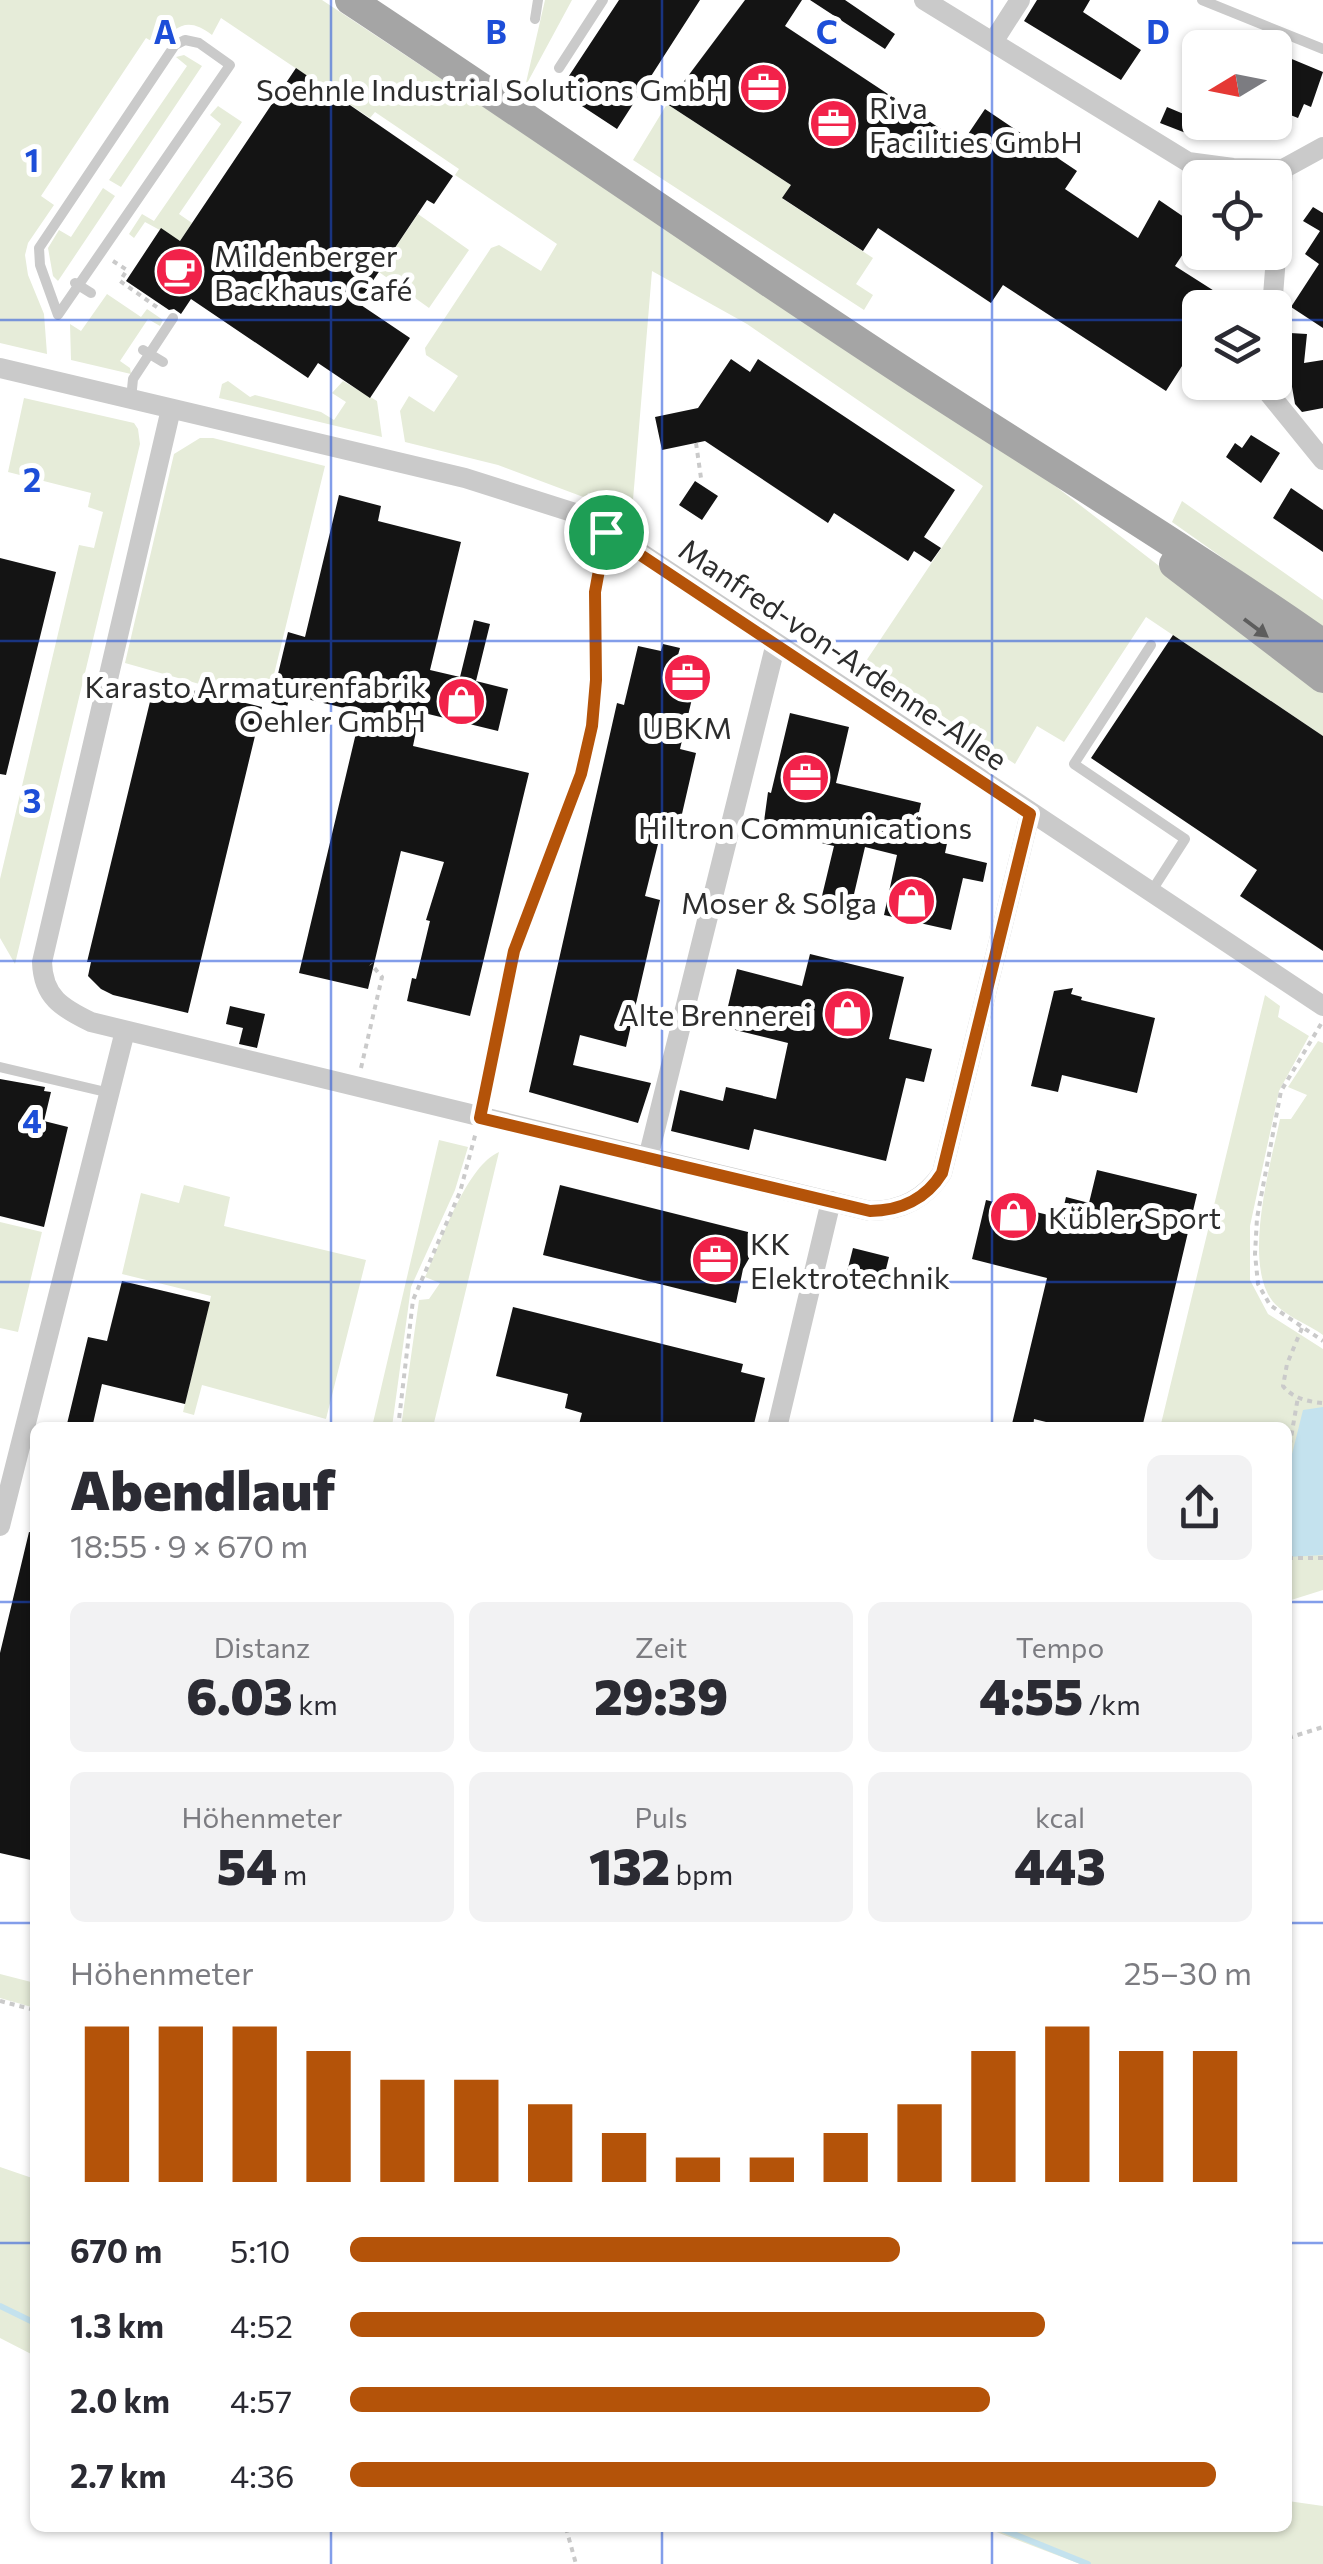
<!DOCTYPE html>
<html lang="de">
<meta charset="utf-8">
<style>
:root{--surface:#fff;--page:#f2f2f3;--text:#2b2b33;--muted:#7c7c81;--accent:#b45309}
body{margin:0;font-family:Commissioner,sans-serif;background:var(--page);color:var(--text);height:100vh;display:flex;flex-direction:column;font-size:38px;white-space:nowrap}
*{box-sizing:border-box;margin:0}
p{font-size:32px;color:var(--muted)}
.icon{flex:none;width:55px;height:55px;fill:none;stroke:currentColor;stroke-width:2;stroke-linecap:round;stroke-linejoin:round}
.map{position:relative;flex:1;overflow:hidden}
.sheet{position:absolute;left:30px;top:1422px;width:1262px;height:1110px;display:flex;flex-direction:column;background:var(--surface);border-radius:15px;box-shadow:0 2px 8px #0004}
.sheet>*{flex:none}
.needle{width:65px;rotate:260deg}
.tools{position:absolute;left:1182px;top:30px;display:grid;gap:20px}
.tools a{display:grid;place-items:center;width:110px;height:110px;border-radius:15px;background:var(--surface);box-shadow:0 2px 8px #0004;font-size:50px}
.pin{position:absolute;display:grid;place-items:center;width:85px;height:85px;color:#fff;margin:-42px;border:5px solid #fff;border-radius:50%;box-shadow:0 2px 10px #0007}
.round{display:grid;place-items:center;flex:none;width:105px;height:105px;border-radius:15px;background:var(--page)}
.overview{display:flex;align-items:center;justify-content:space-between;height:170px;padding:0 40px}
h1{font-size:55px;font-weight:800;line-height:75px}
.stats{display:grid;grid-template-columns:repeat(3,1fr);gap:15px;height:170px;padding:10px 40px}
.stats div{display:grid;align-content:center;border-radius:15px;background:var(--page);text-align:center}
.stats b{font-size:50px;font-weight:800}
.stats small{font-size:28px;font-weight:400}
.stats p{font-size:28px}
.chart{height:280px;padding:20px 40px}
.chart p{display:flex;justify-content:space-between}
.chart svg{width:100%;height:180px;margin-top:10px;stroke:var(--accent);stroke-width:6}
ul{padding:0 40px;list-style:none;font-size:32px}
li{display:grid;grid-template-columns:160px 120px 1fr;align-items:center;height:75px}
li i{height:25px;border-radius:12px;background:var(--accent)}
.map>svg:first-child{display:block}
</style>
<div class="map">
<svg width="1323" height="2564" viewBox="0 0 1323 2564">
<rect width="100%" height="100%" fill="#fff"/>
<path fill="#e6ecd9" d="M0 0H322L1050 482 1323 692V736L1146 617 1064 742 1037 726 1015 764 864 664 983 486 747 324 652 271 632 512 588 493 586 498 498 465 405 442 400 411 409 396 434 412 458 376 426 355 425 348 491 248 499 245 541 271 557 244 455 175 459 169 375 112 370 118 221 18 212 35C189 17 176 24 160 46L146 38 41 196 54 205 28 243 25 255 28 275 44 314 47 354 0 343Z
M545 0H572L525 87Z
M184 55 202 66 121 187 109 180 187 66 176 57Z
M667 104 791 185 783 199 873 258 856 284 873 295 864 310 633 160Z
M218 106 242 122 179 214 192 223 180 241 145 222 134 238 129 234 142 214 154 221 221 124 210 115Z
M103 188 115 196 58 281 53 276 48 248 59 230 71 237Z
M418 214 469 250 429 308 379 272Z
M107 294 141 317 147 309 163 320 160 326 148 319 120 361 130 368 131 374 71 360 70 324 81 331Z
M228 381 250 397 255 395 321 412 334 420 346 402 332 393 343 381 377 401 382 437 219 398 222 384Z
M24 398 134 423 138 429 140 444 15 964 0 938V879L79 545 94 548 103 512 88 507 91 493 8 472Z
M200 438H213L325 466 267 703 125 663 174 454Z
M1182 501 1323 600V629L1172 522Z
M1265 995 1280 1006 1278 1017 1309 1036 1279 1091 1250 1226V1280L1268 1314 1323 1349V1590L1288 1601V1428H1160Z
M1318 1041 1323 1043V1335C1309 1325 1288 1317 1276 1305 1240 1269 1271 1163 1280 1119H1291L1307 1095 1288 1087Z
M439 1140 468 1147 455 1190 411 1287 392 1427H372Z
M499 1152 433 1427H401L419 1300 429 1299 440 1283 425 1277C440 1244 466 1166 499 1152Z
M184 1185 230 1197 224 1226 366 1260 326 1419 202 1385 194 1415 183 1412 211 1296 122 1274 141 1193 179 1203Z
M0 1222 42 1232 18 1332 0 1328Z
M0 1974 35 1983V2008L0 1998Z
M0 2167 35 2179V2356L0 2338Z
M1288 2501 1323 2506V2564H1080L986 2528H1288Z"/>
<path fill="#c4e2ee" d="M1323 1407V1555L1288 1557V1470L1303 1410Z"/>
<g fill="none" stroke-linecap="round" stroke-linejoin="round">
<path stroke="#c4e2ee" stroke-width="6" d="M0 2306 35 2323
M999 2528 1088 2564"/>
</g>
<path fill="#141414" d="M619 0H700L617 129 559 91Z
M745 0H802L785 26 962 143 985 109 1077 171 1065 189 1138 238 1159 200 1200 228 1175 266 1241 308H1200V338L1166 391 1003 285 991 303 878 228 863 251 782 198 791 185 667 104Z
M810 0H845L895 34 885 49Z
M1037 0H1090L1083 12 1141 50 1121 80 1024 21Z
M1275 52 1323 72 1311 107 1304 104 1298 118 1275 109Z
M296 68 453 176 434 204 427 200 358 303 410 338 370 398 318 363 308 378 191 299 181 314 174 309 169 310 126 281 161 228 180 241Z
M1167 107 1198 120 1191 135 1160 123Z
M1313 207 1323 213V328L1291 307 1319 264 1305 254 1320 231 1303 221Z
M1290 333 1307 334 1304 363 1323 360V408L1302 412 1295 404 1288 364Z
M731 359 750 372 758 359 955 490 924 537 941 548 931 562 914 551 908 561 834 513 828 523 705 441 662 450 655 417 698 408Z
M1251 435 1280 453 1261 483 1226 457 1235 443 1242 448Z
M695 481 718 496 702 520 679 505Z
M1291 488 1323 510V552L1273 518Z
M339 495 381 506 378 521 461 542 430 670 460 677 474 620 490 624 476 681 508 689 498 731 420 712 413 746 529 773 470 1016 407 1001 412 978 416 979 430 921 426 920 444 862 401 851 368 989 299 973 361 712 290 695 287 707 271 703 288 632 305 637Z
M0 558 56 572 6 775 0 774Z
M1173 635 1323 736V951L1240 896 1257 870 1091 758Z
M663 644 680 648 678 655 701 661 680 749 696 753 676 840 660 836 645 896 660 900 626 1047 580 1035 573 1065 651 1083 638 1123 529 1092 617 703 624 705 638 646 661 651Z
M155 681 262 707 188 1013 113 995 101 989 88 976 91 962H87Z
M790 713 849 727 836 783 921 803 917 821 950 829 945 853 987 863 983 882 963 878 951 930 884 915 897 855 865 847 851 907 821 900 834 846 763 829 768 792 771 793Z
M810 954 904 977 889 1039 932 1049 924 1082 906 1078 886 1161 754 1129 749 1150 671 1131 680 1090 723 1101 726 1087 776 1099 788 1043 723 1027 737 969 802 986Z
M1073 988 1071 994 1082 997 1081 1000 1155 1018 1137 1093 1062 1075 1058 1092 1031 1086 1054 991Z
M230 1006 265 1014 257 1048 239 1044 243 1028 226 1024Z
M0 1079 45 1087 44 1091 51 1092 44 1121 68 1127 44 1227 0 1216Z
M1097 1170 1197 1194 1142 1428H1070L1034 1419 1033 1428H1011L1047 1278 972 1259 986 1200 1061 1218 1066 1197 1089 1203Z
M560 1185 752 1233 751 1255 743 1269 736 1303 543 1255Z
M853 1248 889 1257 883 1281 847 1272Z
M122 1281 210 1302 185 1404 102 1384 92 1428H66L88 1337 107 1341Z
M513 1307 743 1364 741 1372 765 1378 753 1428H578L582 1413 565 1408 568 1394 496 1376Z
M29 1532 35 1533V1861L0 1853V1653Z"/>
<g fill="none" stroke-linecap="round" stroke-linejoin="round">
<path stroke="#cacaca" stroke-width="4" stroke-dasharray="5 5" stroke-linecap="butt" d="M113 261 127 270 120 281 161 310
M696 443 701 478
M1321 1024 1281 1091 1257 1218 1255 1254 1258 1284 1270 1305 1323 1341
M361 1068 382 977 371 964
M484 1099C496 1037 506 973 527 913 548 851 581 791 592 726 601 667 589 608 601 551
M1302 1328 1287 1364 1283 1386C1292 1398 1309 1402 1323 1403
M398 1428 413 1300 460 1192 476 1132
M1288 1455 1298 1397
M1288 1558H1323
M1288 1738 1323 1727
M0 2001 35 2010
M566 2528 576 2564"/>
<path stroke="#cacaca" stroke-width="10" d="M1202 0 1323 49
M535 19 538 0
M185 40 199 43 230 65 58 315 40 265 39 248 175 45Z
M559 68 603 0
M75 283 91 293
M143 350 163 362
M131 399 133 379 173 318
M1151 645 1074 764 1185 839 1151 892
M0 1067 110 1093"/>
<path stroke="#cacaca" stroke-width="20" d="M924 0 1188 162 1233 168 1283 169 1323 147
M993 42 1020 0
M1272 308 1283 169
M0 368 465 478 575 513 638 551 1323 1006
M1267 382V391L1323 460
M171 409 42 962C43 997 62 1008 91 1022L870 1211C900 1211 925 1199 942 1173L1030 814
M648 1158 776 643
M777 1428 831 1201
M0 1526 125 1031"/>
<path stroke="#a5a5a5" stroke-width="30" d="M350 0C533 121 714 247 897 367 1039 460 1184 547 1323 644
M1174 564 1323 678"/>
</g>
<defs><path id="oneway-solid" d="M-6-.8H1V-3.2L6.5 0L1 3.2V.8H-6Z" transform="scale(2.5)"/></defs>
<use fill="#5d5d5d" href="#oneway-solid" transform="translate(1256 628) rotate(37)"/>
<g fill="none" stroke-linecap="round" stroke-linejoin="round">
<defs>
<path id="route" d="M606 532 1030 814 942 1173C926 1199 900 1211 870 1211L480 1118 514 951 581 774 592 726 596 680 595 592Z"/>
</defs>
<use href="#route" stroke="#fff" stroke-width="20"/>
<use href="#route" stroke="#b45309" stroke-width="12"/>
</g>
<path fill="none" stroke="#1d4ed8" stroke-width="2.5" stroke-opacity="0.55" d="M331 0V1428M662 0V1428M992 0V1428M0 320H1200M1275 320H1323M0 641H1323M0 961H1323M0 1282H1323M0 1602H35M1288 1602H1323M0 1923H35M1288 1923H1323M0 2243H35M1288 2243H1323M331 2528V2564M662 2528V2564M992 2528V2564"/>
<defs>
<symbol id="office-disc" viewBox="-11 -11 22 22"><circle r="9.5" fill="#f2224a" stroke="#fff"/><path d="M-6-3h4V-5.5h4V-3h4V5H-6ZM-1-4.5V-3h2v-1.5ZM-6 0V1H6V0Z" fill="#fff"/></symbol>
<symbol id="cafe-disc" viewBox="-11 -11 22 22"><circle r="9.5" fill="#f2224a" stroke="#fff"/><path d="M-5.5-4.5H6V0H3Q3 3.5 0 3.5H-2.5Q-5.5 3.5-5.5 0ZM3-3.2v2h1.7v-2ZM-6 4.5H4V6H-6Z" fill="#fff"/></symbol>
<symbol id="shop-disc" viewBox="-11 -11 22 22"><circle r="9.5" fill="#f2224a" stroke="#fff"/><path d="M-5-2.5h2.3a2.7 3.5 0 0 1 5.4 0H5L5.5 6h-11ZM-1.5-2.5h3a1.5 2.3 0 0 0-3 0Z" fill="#fff"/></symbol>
</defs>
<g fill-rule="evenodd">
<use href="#office-disc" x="736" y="60" width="55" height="55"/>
<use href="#office-disc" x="806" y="96" width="55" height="55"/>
<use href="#cafe-disc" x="152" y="244" width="55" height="55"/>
<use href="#office-disc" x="660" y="650" width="55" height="55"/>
<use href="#shop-disc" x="434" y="674" width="55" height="55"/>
<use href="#office-disc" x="778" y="750" width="55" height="55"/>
<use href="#shop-disc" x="884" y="874" width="55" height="55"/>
<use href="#shop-disc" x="820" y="986" width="55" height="55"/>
<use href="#shop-disc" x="986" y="1188" width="55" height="55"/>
<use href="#office-disc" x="688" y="1232" width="55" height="55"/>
</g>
<g text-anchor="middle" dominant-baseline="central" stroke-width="10" stroke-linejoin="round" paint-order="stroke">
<g font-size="30" fill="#2d2d2d" stroke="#fff" text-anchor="end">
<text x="728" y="88">Soehnle Industrial Solutions GmbH</text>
<text x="869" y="106" text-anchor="start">Riva<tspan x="869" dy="34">Facilities GmbH</tspan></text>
<text x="214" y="254" text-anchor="start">Mildenberger<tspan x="214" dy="34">Backhaus Café</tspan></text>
<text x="426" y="685">Karasto Armaturenfabrik<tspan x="426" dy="34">Oehler GmbH</tspan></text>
<text x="687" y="726" text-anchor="middle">UBKM</text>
<text x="805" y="826" text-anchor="middle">Hiltron Communications</text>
<text x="877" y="901">Moser &amp; Solga</text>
<text x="812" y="1013">Alte Brennerei</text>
<text x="1048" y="1216" text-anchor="start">Kübler Sport</text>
<text x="750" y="1242" text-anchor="start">KK<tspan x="750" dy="34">Elektrotechnik</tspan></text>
</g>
<g font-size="30" fill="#2d2d2d" stroke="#fff">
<text transform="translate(844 653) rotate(34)">Manfred-von-Ardenne-Allee</text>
</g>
</g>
<g font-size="32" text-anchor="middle" font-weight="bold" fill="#1d4ed8" stroke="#fff" stroke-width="10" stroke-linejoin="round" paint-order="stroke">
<text x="165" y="44">A</text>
<text x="496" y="44">B</text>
<text x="827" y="44">C</text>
<text x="1158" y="44">D</text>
<text x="32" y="172">1</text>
<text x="32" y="492">2</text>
<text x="32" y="813">3</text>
<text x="32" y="1133">4</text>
</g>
</svg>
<div class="tools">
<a><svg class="needle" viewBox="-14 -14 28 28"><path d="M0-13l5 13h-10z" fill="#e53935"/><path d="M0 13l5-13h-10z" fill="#7c7c81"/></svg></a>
<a><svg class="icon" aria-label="locate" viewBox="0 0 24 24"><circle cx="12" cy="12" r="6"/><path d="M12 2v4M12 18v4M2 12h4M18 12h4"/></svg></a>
<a><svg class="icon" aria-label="layers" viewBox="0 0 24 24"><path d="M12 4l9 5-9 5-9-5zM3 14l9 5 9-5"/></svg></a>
</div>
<div class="pin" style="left:606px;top:532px;background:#1e9e55"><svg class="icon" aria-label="arrive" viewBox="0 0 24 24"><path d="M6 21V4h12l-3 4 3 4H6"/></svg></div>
<section class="sheet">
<div class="overview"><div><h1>Abendlauf</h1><p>18:55 · 9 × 670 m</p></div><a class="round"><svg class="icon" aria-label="share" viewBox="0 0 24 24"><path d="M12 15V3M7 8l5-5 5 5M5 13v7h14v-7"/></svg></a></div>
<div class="stats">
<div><p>Distanz</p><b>6.03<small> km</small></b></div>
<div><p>Zeit</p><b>29:39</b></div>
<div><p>Tempo</p><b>4:55<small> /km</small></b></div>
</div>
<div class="stats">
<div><p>Höhenmeter</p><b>54<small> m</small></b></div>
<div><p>Puls</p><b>132<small> bpm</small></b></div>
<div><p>kcal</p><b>443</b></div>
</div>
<div class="chart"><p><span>Höhenmeter</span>25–30 m</p>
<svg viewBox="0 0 160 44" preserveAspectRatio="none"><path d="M5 44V6M15 44V6M25 44V6M35 44V12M45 44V19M55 44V19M65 44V25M75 44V32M85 44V38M95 44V38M105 44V32M115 44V25M125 44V12M135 44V6M145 44V12M155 44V12"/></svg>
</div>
<ul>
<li><b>670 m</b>5:10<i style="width:61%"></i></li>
<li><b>1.3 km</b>4:52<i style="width:77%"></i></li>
<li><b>2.0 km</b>4:57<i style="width:71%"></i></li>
<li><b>2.7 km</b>4:36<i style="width:96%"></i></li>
</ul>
</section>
</div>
